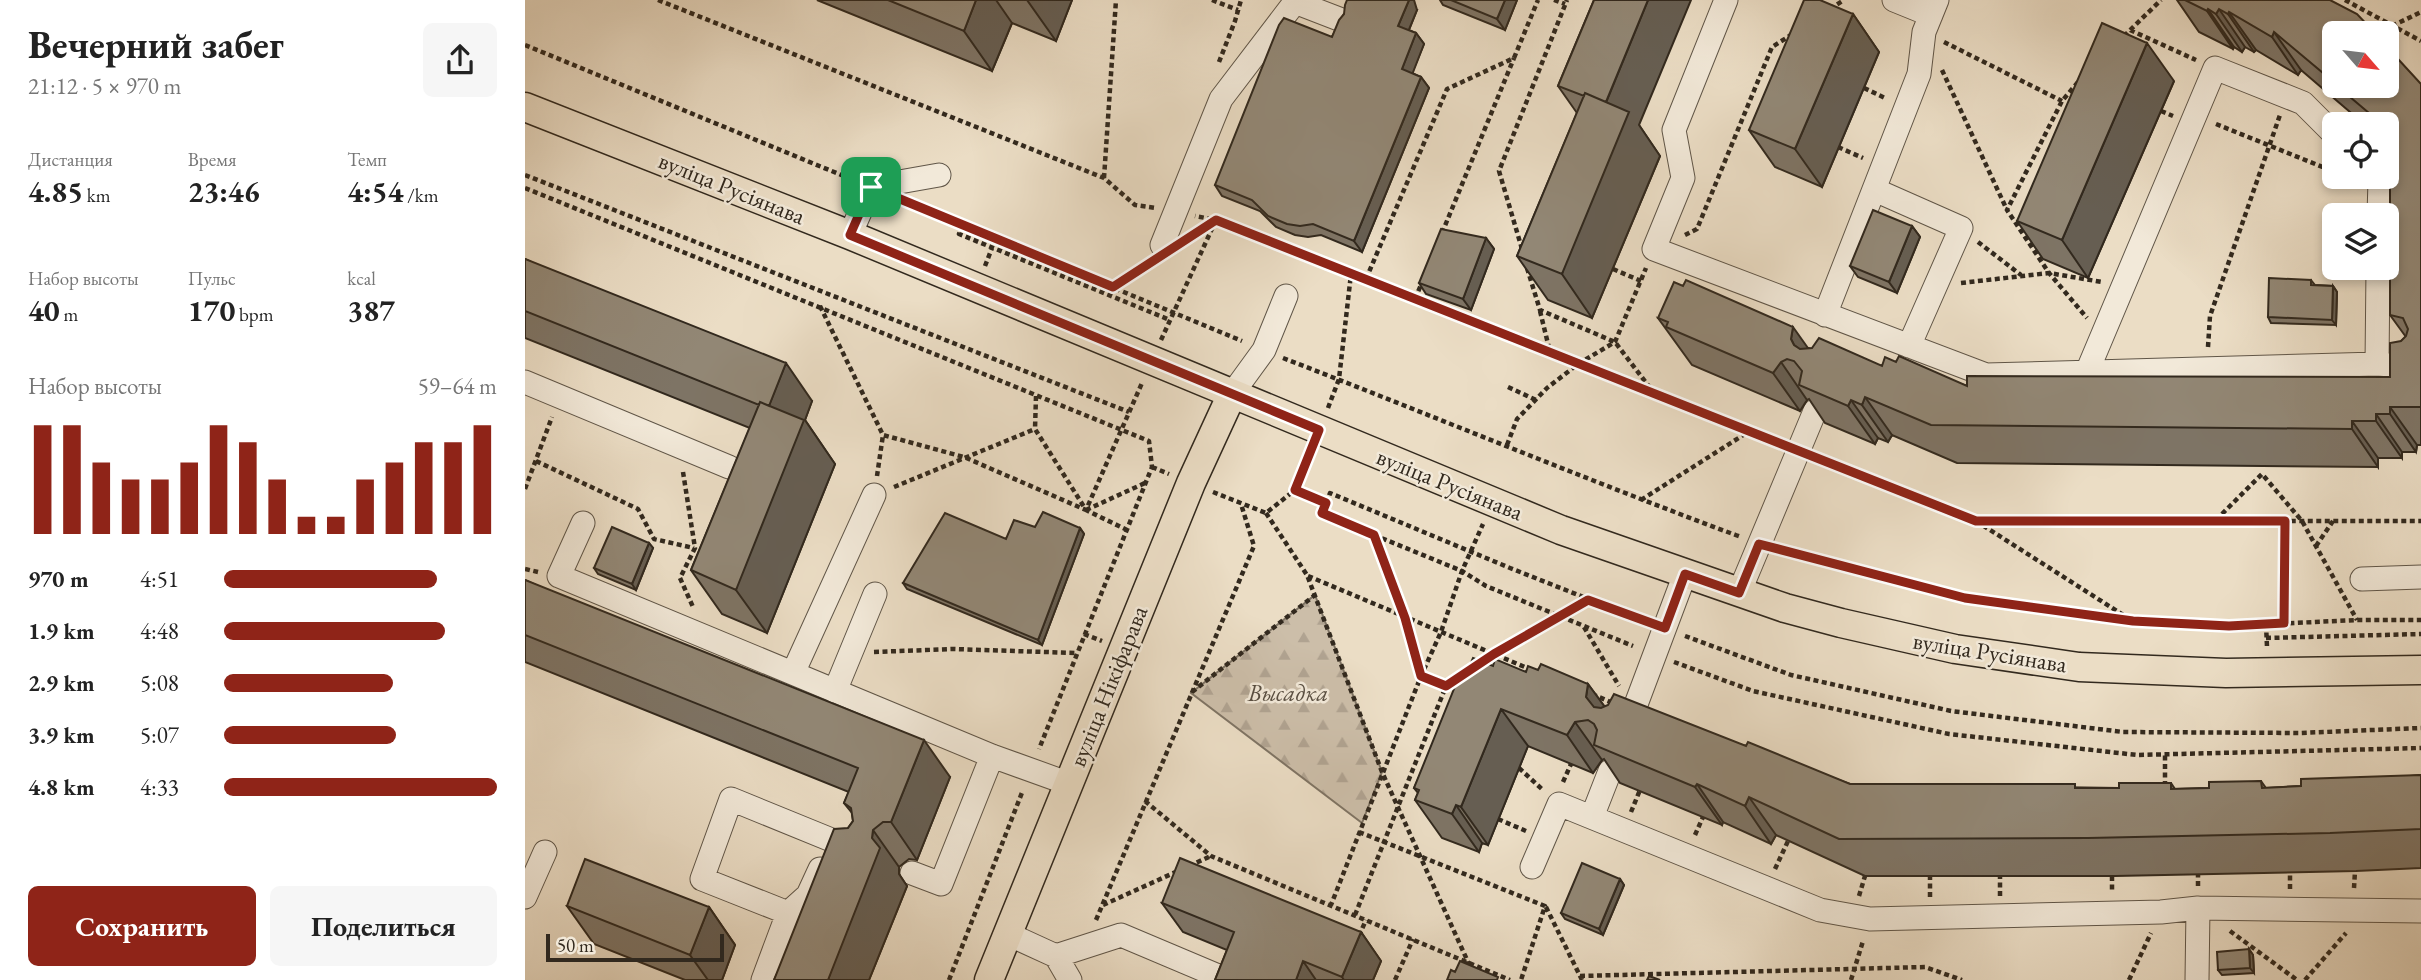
<!DOCTYPE html>
<html lang="ru">
<meta charset="utf-8">
<style>
:root{--surface:#fff;--page:#f6f6f6;--text:#222;--muted:#767676;--accent:#8f2418}
body{margin:0;font-family:"EB Garamond",serif;background:var(--page);color:var(--text);height:100vh;display:flex;flex-direction:column;font-size:26px;white-space:nowrap}
*{box-sizing:border-box;margin:0}
p{font-size:23px;color:var(--muted)}
.icon{flex:none;width:38px;height:38px;fill:none;stroke:currentColor;stroke-width:2;stroke-linecap:round;stroke-linejoin:round}
.map{position:relative;flex:1;overflow:hidden}
.details{display:flex;flex-direction:column;background:var(--surface);width:525px}
.details>*{flex:none}
.needle{width:46px;rotate:118deg}
.fabs{position:absolute;left:1797px;top:21px;display:grid;gap:14px}
.fabs a{display:grid;place-items:center;width:77px;height:77px;border-radius:10px;background:var(--surface);box-shadow:0 4px 10px #0003;font-size:35px}
.scale{position:absolute;left:21px;bottom:18px;width:178px;box-sizing:border-box;padding-left:7px;border:4px solid #32291e;border-top:0;font-size:19px;line-height:24px;white-space:nowrap;color:#32291e;-webkit-text-stroke:5px #f2e9d9;paint-order:stroke}
.pin{position:absolute;display:grid;place-items:center;width:60px;height:60px;color:#fff;margin:-30px;border-radius:14px;box-shadow:0 4px 10px #0006}
.round{display:grid;place-items:center;flex:none;width:74px;height:74px;border-radius:10px;background:var(--page)}
.overview{display:flex;align-items:center;justify-content:space-between;height:119px;padding:0 28px}
h1{font-size:38px;font-weight:700;line-height:52px}
.metrics{display:grid;grid-template-columns:repeat(3,1fr);gap:10px;height:119px;padding:7px 28px}
.metrics div{display:grid;align-content:center}
.metrics b{font-size:30px;font-weight:700}
.metrics small{font-size:19px;font-weight:400}
.metrics p{font-size:19px}
.chart{height:196px;padding:14px 28px}
.chart p{display:flex;justify-content:space-between}
.chart svg{width:100%;height:126px;margin-top:7px;stroke:var(--accent);stroke-width:6}
.action{display:flex;gap:14px;margin-top:auto;padding:14px 28px}
.action a{flex:1;height:80px;border-radius:10px;background:var(--accent);color:#fff;font-size:28px;font-weight:700;line-height:80px;text-align:center}
.action a+a{background:var(--page);color:var(--text)}
ul{padding:0 28px;list-style:none;font-size:23px}
li{display:grid;grid-template-columns:112px 84px 1fr;align-items:center;height:52px}
li i{height:18px;border-radius:9px;background:var(--accent)}
main{display:flex;flex:1;min-height:0}
.map>svg:first-child{display:block}
</style>
<main>
<section class="details">
<div class="overview"><div><h1>Вечерний забег</h1><p>21:12 · 5 × 970 m</p></div><a class="round"><svg class="icon" aria-label="share" viewBox="0 0 24 24"><path d="M12 15V3M7 8l5-5 5 5M5 13v7h14v-7"/></svg></a></div>
<div class="metrics">
<div><p>Дистанция</p><b>4.85<small> km</small></b></div>
<div><p>Время</p><b>23:46</b></div>
<div><p>Темп</p><b>4:54<small> /km</small></b></div>
</div>
<div class="metrics">
<div><p>Набор высоты</p><b>40<small> m</small></b></div>
<div><p>Пульс</p><b>170<small> bpm</small></b></div>
<div><p>kcal</p><b>387</b></div>
</div>
<div class="chart"><p><span>Набор высоты</span>59–64 m</p>
<svg viewBox="0 0 160 44" preserveAspectRatio="none"><path d="M5 44V6M15 44V6M25 44V19M35 44V25M45 44V25M55 44V19M65 44V6M75 44V12M85 44V25M95 44V38M105 44V38M115 44V25M125 44V19M135 44V12M145 44V12M155 44V6"/></svg>
</div>
<ul>
<li><b>970 m</b>4:51<i style="width:78%"></i></li>
<li><b>1.9 km</b>4:48<i style="width:81%"></i></li>
<li><b>2.9 km</b>5:08<i style="width:62%"></i></li>
<li><b>3.9 km</b>5:07<i style="width:63%"></i></li>
<li><b>4.8 km</b>4:33<i style="width:100%"></i></li>
</ul>
<div class="action"><a>Сохранить</a><a>Поделиться</a></div>
</section>
<div class="map">
<svg width="1896" height="980" viewBox="0 0 1896 980">
<defs>
<pattern id="forest-firs" width="22" height="20" patternUnits="userSpaceOnUse" patternTransform="scale(1.75)"><rect width="22" height="20" fill="#ccbea9"/><path d="M5 1l3.5 6h-7zM16 11l3.5 6h-7z" fill="#b0a391"/></pattern>
</defs>
<rect width="100%" height="100%" fill="#ebddc5"/>
<filter id="stains"><feTurbulence type="fractalNoise" baseFrequency=".00286" numOctaves="4"/><feColorMatrix values="0 0 0 0 .2 0 0 0 0 .09 0 0 0 0 .02 0 0 0 .5 -.17"/></filter>
<radialGradient id="worn" r=".72"><stop offset=".6" stop-color="#630" stop-opacity="0"/><stop offset="1" stop-color="#630" stop-opacity=".3"/></radialGradient>
<path fill="url(#forest-firs)" stroke="#7f7464" stroke-width="2" d="M790 595 857 772 837 823 666 693Z"/>
<g fill="none" stroke-linecap="round" stroke-linejoin="round">
<defs>
<path id="minor" d="M1201 0 1149 130 1158 178 1129 249 1461 375 1852 364 1896 367
M1369 0 1406 15
M1851 177 1855 180 1854 215
M1350 190 1436 228 1384 346
M325 235 346 187 414 175
M637 245 696 99 770 2 814 19
M1300 315 1394 74 1399 32 1412 0
M1852 364 1853 268
M1562 372 1690 68 1778 103 1810 135
M0 382 204 467
M707 394 739 350 761 296
M58 523 34 576 467 756 542 783
M1837 579 1896 577
M1214 593 1290 411
M268 673 349 495
M310 691 350 594
M1101 731 1160 574
M1067 817 1085 771
M1007 867 1034 804 1295 910 1345 919 1636 912 1673 908 1896 911
M387 873 416 884 467 756
M0 897 20 852
M263 913 177 879 206 799 331 850
M483 934 531 956 545 980
M531 956 596 935 698 978 697 980
M238 980 263 913 283 895 295 869
M1672 980 1673 908"/>
<path id="major" d="M0 107 325 235 1036 530 1260 608 1316 623 1430 649 1554 667 1701 673 1896 670
M464 980 666 483 707 394"/>
</defs>
<use href="#minor" stroke="#605648" stroke-width="25"/>
<use href="#major" stroke="#32291e" stroke-width="31"/>
<path stroke="#32291e" stroke-width="4.5" stroke-dasharray="5 3.5" stroke-linecap="butt" d="M133 0 579 178 610 205 631 208
M687 0 713 10
M1029 0 1040 4
M1820 0 1896 41
M1305 9 1319 0
M1867 26 1896 12
M1605 30 1671 60
M1599 36 1636 0
M1419 42 1537 101
M0 45 326 179
M694 62 710 21 716 0
M1417 70 1482 210
M1553 82 1537 101 1482 210 1524 273 1562 318
M1339 88 1360 98
M1636 111 1648 116
M1691 124 1810 172
M1313 147 1338 158
M0 175 604 412
M579 178 591 0
M0 188 624 441 627 467 514 749
M386 204 717 341
M438 225 434 234 645 320
M917 233 989 58
M1160 235 1172 229 1247 47 1266 35
M665 237 691 220 1253 442
M1453 242 1496 275
M997 249 974 171 1042 0
M460 266 467 248
M1002 268 1015 310 1090 342 1129 393
M1088 269 1116 281
M841 279 922 89 989 58 1013 0
M1436 283 1524 273 1577 282
M588 287 625 263
M890 299 898 280
M295 306 358 435 439 457 561 510 617 383
M1015 311 1025 352
M636 340 691 220 670 216
M1683 347 1685 316 1755 115
M758 358C911 417 1062 480 1216 537
M983 387 1011 400
M511 396 510 429 561 510 602 530
M803 408 814 379 826 274
M982 445 992 419 1022 388 1053 364 1090 342 1121 268
M1293 459 1451 521H1896
M11 461 113 509 129 539 169 548
M627 467 644 474
M158 472 170 548 155 578 168 607
M352 476 358 435
M369 487 510 429
M0 489 27 417
M770 490 785 452
M688 492 741 513 770 490 801 503 805 493 985 568 1119 621
M1116 500 1223 432
M801 503 797 513 849 535 880 618 896 676 806 905
M561 510 620 483
M741 513 782 575 857 772 943 962 941 966
M1691 520 1737 474 1777 521 1832 620
M1451 521 1606 620
M849 535 937 571 961 586 1108 646
M1791 546 1808 521
M1254 549 1440 598 1608 621 1704 626 1832 620H1896
M0 569 13 572
M783 576 1007 670
M1759 623 1760 521
M1741 624 1742 647
M1059 627 1094 686
M559 634 577 641
M1160 636 1266 675 1426 711 1598 732 1775 733 1896 728
M1741 638 1896 634
M349 652 428 649 551 653
M1149 662 1228 691 1424 734 1612 755 1896 748
M955 663 1062 600
M921 686 896 676 916 632 937 571 958 524
M667 692 790 595
M1067 694 1088 703
M994 768 1019 791
M1038 782 1046 764
M1640 786V754
M620 801 686 856 985 980
M1106 812 1115 790
M973 819 1001 831
M834 832 1020 906 996 980
M1170 835 1178 817
M664 866 686 856
M1250 869 1263 841
M1587 876V892
M1673 886V874
M1829 888 1830 871
M1765 889V873
M1334 896 1340 876
M1475 896V876
M1405 897V877
M578 905 653 871
M1021 907 1057 980
M830 915 921 686 945 670
M571 920 729 546 716 504
M1705 931 1772 980
M834 936 841 920
M1055 976 1400 967 1437 980
M424 980 498 790
M870 980 888 939
M1326 980 1338 941
M1604 980 1626 933
M1780 980 1821 933"/>
<use href="#minor" stroke="#f2e9d9" stroke-width="23"/>
<use href="#major" stroke="#ebddc5" stroke-width="28"/>
</g>
<path fill="#7e7465" stroke="#32291e" stroke-width="2" d="M292 0H547L531 41 487 23 467 71Z
M915 0H992L980 30 918 5Z
M1069 0 1114 125 1135 156 1067 318 1023 300 992 256 1052 113 1033 86Z
M1652 0H1805L1810 33V86H1862L1896 84V445H1892L1891 452H1877V458H1853V467L1432 463 1367 435 1363 442 1353 438 1350 444 1300 423 1284 399 1282 400 1275 411 1167 365 1133 318 1283 348 1357 366 1371 362 1442 386 1865 377 1876 341 1881 337 1865 315V146L1862 144V124H1839L1776 70 1773 75 1731 50 1729 52 1720 47 1717 52 1709 47 1708 49 1674 32Z
M892 10 884 30 891 33 899 44 887 73 896 77 904 88 837 252 796 235 783 237 770 235 751 227 735 211 697 196 690 185 807 37 819 14Z
M1328 14 1354 52 1297 187 1250 167 1224 130Z
M1649 81 1563 278 1518 259 1492 221Z
M1387 226 1395 237 1372 293 1333 277 1325 266Z
M961 238 969 249 946 310 901 294 894 283Z
M0 259 287 401 280 420 310 464 242 633 197 614 166 570 225 428 0 338Z
M1786 280 1790 285 1808 286 1812 292 1811 325 1746 323 1743 317Z
M510 527 555 528 559 534 517 645 382 589 378 583Z
M124 543 128 548 111 590 73 574 69 568Z
M0 580 425 777 392 860 384 859 374 867V874L382 886 344 980H249L323 828 328 821 327 813 319 803 324 792 0 662Z
M968 666 1001 672 1013 670 1063 684 1080 707 1221 746 1325 784 1594 788 1646 783 1650 789 1684 788 1736 781 1741 788 1776 786 1896 775V868L1831 871 1590 876H1340L1251 835 1246 844 1198 822 1197 825 1095 783 1079 759 1077 760 1068 773 1003 746 963 845 957 843 954 852 917 838 890 800 893 793 889 788 940 676Z
M1095 879 1099 885 1078 935 1040 919 1036 913Z
M637 903 836 932 856 961 848 980H690L702 950 658 932Z
M42 906 184 907 210 945 197 980H160L69 944Z
M1724 949 1728 955 1729 973 1697 975 1693 970Z"/>
<path fill="#665e52" stroke="#32291e" stroke-width="2" d="M451 0H471L487 23 467 71 439 31Z
M502 0H547L531 41Z
M884 0H889L892 10 881 37 873 26Z
M980 0H992L980 30 972 19Z
M1123 0H1166L1114 125 1135 156 1067 318 1037 274 1080 105Z
M1683 9 1709 47 1708 49 1682 11Z
M1694 9 1720 47 1717 52 1691 14Z
M1704 12 1731 50 1729 52 1703 14Z
M1328 14 1354 52 1297 187 1270 149Z
M1749 32 1776 70 1773 75 1747 37Z
M891 33 899 44 885 80 877 69Z
M1622 43 1649 81 1563 278 1537 240Z
M896 77 904 88 837 252 829 241Z
M1387 226 1395 237 1372 293 1364 282Z
M961 238 969 249 946 310 938 299Z
M1808 286 1812 292 1811 325 1807 320Z
M1268 327 1295 365 1269 345 1266 339Z
M1256 362 1282 400 1275 411 1248 373Z
M261 363 287 401 280 420 310 464 242 633 211 590 243 408Z
M1340 397 1367 435 1363 442 1337 405Z
M1326 400 1353 438 1350 444 1323 406Z
M1865 407 1892 445 1891 452 1865 414Z
M1851 414 1877 452V458L1851 421Z
M1827 421 1853 458V467L1827 429Z
M555 528 559 534 517 645 513 640Z
M124 543 128 548 111 590 107 584Z
M1063 684 1090 721 1087 735 1061 697Z
M976 709 1003 746 963 845 936 807Z
M1050 722 1077 760 1068 773 1042 735Z
M399 740 425 777 392 860 366 822Z
M1172 784 1198 822 1197 825 1170 787Z
M1224 797 1251 835 1246 844 1220 806Z
M931 805 957 843 954 852 927 814Z
M348 830 374 867V874L382 886 344 980H303L347 838Z
M1095 879 1099 885 1078 935 1074 929Z
M184 907 210 945 197 980H183L165 955Z
M836 932 856 961 848 980H819L817 977Z
M1724 949 1728 955 1729 973 1725 968Z
M778 961 791 980H771Z"/>
<path fill="#928775" stroke="#32291e" stroke-width="2" d="M363 0H451L439 31Z
M822 0H884L873 26 891 33 877 69 896 77 829 241 788 224 775 226 762 224 743 216 727 200 690 185 754 25 759 18 807 37 814 20 819 14 820 5Z
M926 0H980L972 19Z
M1069 0H1123L1081 102 1060 93 1059 96 1033 86Z
M1279 0H1295L1328 14 1270 149 1224 130Z
M1660 0H1805L1832 14 1850 33H1810V83L1749 32 1747 37 1704 12 1703 14 1694 9 1691 14 1683 9 1682 11Z
M1577 23 1622 43 1537 240 1492 221Z
M1862 47 1896 84V407H1865V414H1851V421H1827V429L1406 425 1340 397 1337 405 1326 400 1323 406 1274 385 1277 371 1269 361 1262 359 1256 362 1248 373 1141 327 1143 322 1133 318 1149 282 1158 286 1161 280 1268 327 1266 339 1269 345 1275 349 1287 348 1294 338 1357 366 1360 357 1371 362 1374 356 1442 386V376L1865 377V343L1876 341 1881 336 1883 329 1878 318 1865 315V130L1862 128V124H1857L1812 86H1862Z
M1060 93 1104 112 1037 274 992 256Z
M1348 210 1387 226 1364 282 1325 266Z
M916 229 961 238 938 299 894 283Z
M0 259 261 363 244 406 235 402 234 405 0 311Z
M1744 278 1786 280V285L1808 286 1807 320 1743 317Z
M235 402 279 420 211 590 166 570Z
M518 512 555 528 513 640 378 583 420 513 481 539 489 520 510 527Z
M87 527 124 543 107 584 69 568Z
M0 580 399 740 366 822H358L348 830 347 838 355 848 303 980H249L309 829 323 828 328 821 326 808 319 803 333 768 0 635Z
M948 658 968 666 970 659 1001 672 1003 666 1013 670 1016 664 1063 684 1061 697 1069 707 1076 708 1083 705 1089 694 1221 746 1223 742 1325 784H1550V788H1594V783H1646V789L1684 788V782L1736 781 1737 788 1776 786V779L1896 775V829L1805 833 1563 838 1314 839 1224 797 1220 806 1172 784 1170 787 1069 745 1072 730 1069 724 1063 720 1050 722 1042 735 976 709 936 807 931 805 927 814 890 800 894 790 889 788 935 674 940 676Z
M655 858 836 932 817 977 778 961 771 980H690L709 932 637 903Z
M60 859 184 907 165 955 42 906Z
M1057 863 1095 879 1074 929 1036 913Z
M1724 949 1725 968 1693 970 1692 952Z
M935 961 973 977 972 980H922L926 970 930 972Z
M1124 976 1135 980H1122Z"/>
<g fill="none" stroke-linecap="round" stroke-linejoin="round">
<defs>
<path id="route" d="M346 187 588 287 691 220 1451 521H1760L1759 623 1704 626 1608 621 1440 598 1234 544 1214 593 1160 574 1140 628 1063 600 969 654 921 686 896 676 880 618 849 535 797 513 801 503 770 490 794 430 325 235Z"/>
</defs>
<use href="#route" stroke="#fff" stroke-width="14"/>
<use href="#route" stroke="#8f2418" stroke-width="9"/>
</g>
<g text-anchor="middle" dominant-baseline="central" stroke-width="5" stroke-linejoin="round" paint-order="stroke">
<g font-size="24" fill="#32291e" stroke="#f2e9d9">
<text transform="translate(207 188) rotate(22)">вуліца Русіянава</text>
<text transform="translate(925 484) rotate(22)">вуліца Русіянава</text>
<text transform="translate(1465 652) rotate(9)">вуліца Русіянава</text>
<text transform="translate(583 686) rotate(-68)">вуліца Нікіфарава</text>
</g>
<g font-size="24" font-style="italic" fill="#584e41" stroke="#f2e9d9">
<text x="763" y="692">Высадка</text>
</g>
</g>
<rect width="100%" height="100%" filter="url(#stains)"/>
<rect width="100%" height="100%" fill="url(#worn)"/>
</svg>
<div class="fabs">
<a><svg class="needle" viewBox="-14 -14 28 28"><path d="M0-13l5 13h-10z" fill="#e53935"/><path d="M0 13l5-13h-10z" fill="#767676"/></svg></a>
<a><svg class="icon" aria-label="locate" viewBox="0 0 24 24"><circle cx="12" cy="12" r="6"/><path d="M12 2v4M12 18v4M2 12h4M18 12h4"/></svg></a>
<a><svg class="icon" aria-label="layers" viewBox="0 0 24 24"><path d="M12 4l9 5-9 5-9-5zM3 14l9 5 9-5"/></svg></a>
</div>
<div class="scale">50 m</div>
<div class="pin" style="left:346px;top:187px;background:#1e9e55"><svg class="icon" aria-label="arrive" viewBox="0 0 24 24"><path d="M6 21V4h12l-3 4 3 4H6"/></svg></div>
</div>
</main>
